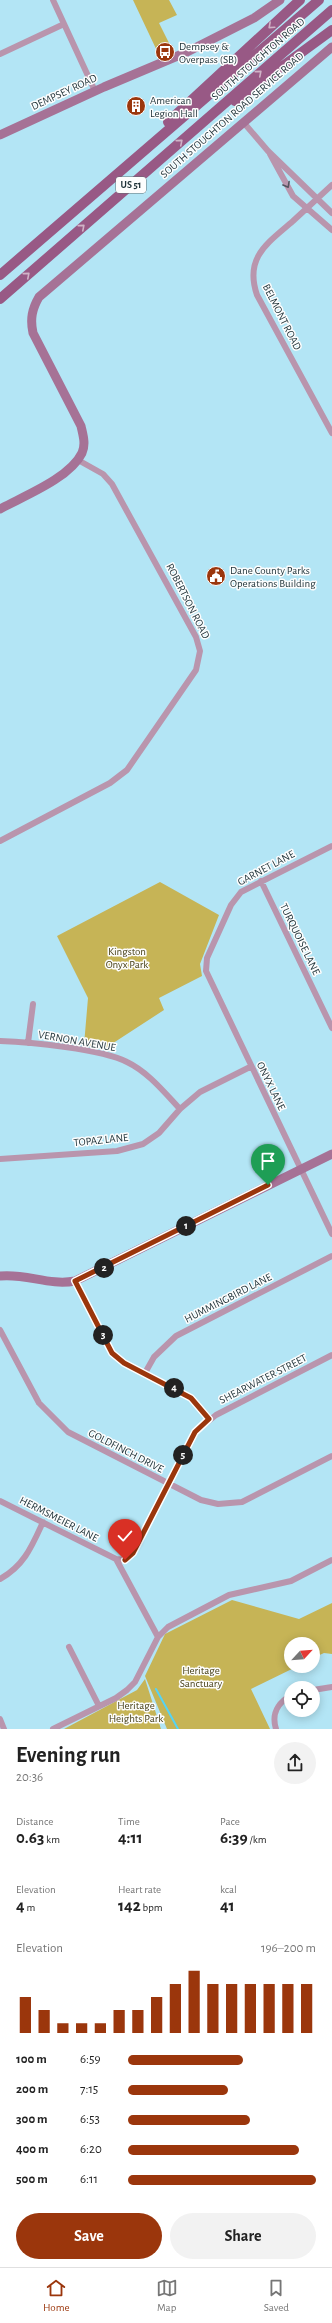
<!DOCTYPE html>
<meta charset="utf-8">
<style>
:root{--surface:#fff;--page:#f2f2f2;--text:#222;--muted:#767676;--line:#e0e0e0;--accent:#9b360c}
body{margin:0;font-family:"Alegreya Sans",sans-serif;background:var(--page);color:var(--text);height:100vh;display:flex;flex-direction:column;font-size:15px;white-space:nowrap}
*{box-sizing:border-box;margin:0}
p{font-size:13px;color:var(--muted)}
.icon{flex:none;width:22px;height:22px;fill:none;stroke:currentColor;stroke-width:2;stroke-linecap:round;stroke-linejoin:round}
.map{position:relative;height:1729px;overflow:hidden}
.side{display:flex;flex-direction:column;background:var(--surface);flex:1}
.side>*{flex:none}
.needle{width:26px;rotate:64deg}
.controls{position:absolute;left:284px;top:1637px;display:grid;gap:8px}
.controls a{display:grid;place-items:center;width:36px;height:36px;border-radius:50%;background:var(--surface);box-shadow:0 2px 10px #0003;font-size:20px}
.pin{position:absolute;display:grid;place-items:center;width:34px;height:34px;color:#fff;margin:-41px -17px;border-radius:50% 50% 50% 0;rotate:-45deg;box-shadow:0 0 4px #0007}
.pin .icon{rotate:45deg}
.km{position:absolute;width:20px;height:20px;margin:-10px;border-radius:50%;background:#222;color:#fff;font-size:11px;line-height:20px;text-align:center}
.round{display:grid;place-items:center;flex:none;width:42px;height:42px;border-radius:21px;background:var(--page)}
.headline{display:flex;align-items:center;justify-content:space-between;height:68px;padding:0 16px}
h1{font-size:22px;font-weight:700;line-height:30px}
.metrics{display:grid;grid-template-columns:repeat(3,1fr);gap:6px;height:68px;padding:4px 16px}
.metrics div{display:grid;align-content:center}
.metrics b{font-size:17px;font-weight:700}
.metrics small{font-size:11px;font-weight:400}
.metrics p{font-size:11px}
.chart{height:112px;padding:8px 16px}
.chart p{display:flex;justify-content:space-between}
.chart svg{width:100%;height:72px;margin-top:4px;stroke:var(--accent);stroke-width:6}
.cta{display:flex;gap:8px;margin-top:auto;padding:8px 16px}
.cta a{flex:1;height:46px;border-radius:24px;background:var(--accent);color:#fff;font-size:16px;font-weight:700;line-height:46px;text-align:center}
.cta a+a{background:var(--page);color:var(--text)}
ul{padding:0 16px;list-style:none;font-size:13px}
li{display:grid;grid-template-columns:64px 48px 1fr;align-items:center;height:30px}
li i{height:10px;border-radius:5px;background:var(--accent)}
.dock{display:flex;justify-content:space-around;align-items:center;height:56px;border-top:1px solid var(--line);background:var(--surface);font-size:11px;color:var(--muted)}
.dock a{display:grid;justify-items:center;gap:2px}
.dock .active{color:var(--accent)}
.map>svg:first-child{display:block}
</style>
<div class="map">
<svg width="332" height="1729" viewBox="0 0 332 1729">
<rect width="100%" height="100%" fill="#b3e5f5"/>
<path fill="#c6b456" d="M133 0H169L177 15 159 23 171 47 158 53Z
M160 882 219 915 200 964 202 976 159 998 164 1010 104 1049 84 1045 88 998 57 936Z
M232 1600 299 1619 332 1603V1654L324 1653 313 1658V1644H291V1666H298L251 1689 270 1729H167L145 1676 165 1634Z
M145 1679 161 1729H64L137 1690Z"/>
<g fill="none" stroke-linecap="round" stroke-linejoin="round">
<path stroke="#55d3f5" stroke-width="2" d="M156 1689 178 1729"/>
<path stroke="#b995ad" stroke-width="6" d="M53 0 95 91
M0 54 64 24
M244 123 268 151 332 213
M270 154 293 196 332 230
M332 185C319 197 306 209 293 221 268 243 244 257 257 295L332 433
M0 841 110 783 127 770 196 670 200 651 196 637 112 484 103 474 78 460
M332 846 241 892 231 905 207 958 206 971 332 1234
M261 881 332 1028
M0 1041C30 1042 102 1049 127 1062 148 1072 164 1092 180 1109
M28 1043 33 1004
M0 1159 117 1151 143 1144 159 1133 180 1109 200 1092 250 1067
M75 1281 112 1353 124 1363 191 1398 209 1419
M0 1330 39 1403 68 1432 201 1500 218 1504 242 1502 332 1456
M145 1373 154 1357 176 1336 332 1256
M0 1501 116 1559 158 1637
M116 1559 125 1560 133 1553 195 1432 216 1415 332 1355
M0 1579C24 1566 32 1546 43 1522
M69 1647 99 1706
M313 1690 332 1687
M0 1719 4 1729
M53 1729 116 1698 127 1690 135 1682 158 1637 168 1627 229 1595 291 1581 332 1560
M276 1729C271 1713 278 1703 291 1695"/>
<path stroke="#a67296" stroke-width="9" d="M0 135 104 87 187 52 254 18 280 0
M0 509C24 496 70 478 82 453 86 444 83 435 81 426L33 333C30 319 32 309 39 297L332 47
M0 1276C26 1273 49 1286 75 1281L332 1154"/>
<path stroke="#985985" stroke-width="10" d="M235 101 332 30
M168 122 300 0
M0 275 319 0
M0 299 332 10"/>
</g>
<defs><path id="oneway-chevron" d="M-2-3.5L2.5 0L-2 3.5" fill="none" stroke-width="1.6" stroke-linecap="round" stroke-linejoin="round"/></defs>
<g stroke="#d0b3c7">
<use href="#oneway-chevron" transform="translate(271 26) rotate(138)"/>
<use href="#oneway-chevron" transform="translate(259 73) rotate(-41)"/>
<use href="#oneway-chevron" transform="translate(180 142) rotate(-41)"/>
<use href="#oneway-chevron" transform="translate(82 227) rotate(-41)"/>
<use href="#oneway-chevron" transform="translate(27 275) rotate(-41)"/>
</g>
<use stroke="#545460" href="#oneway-chevron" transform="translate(287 185) rotate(61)"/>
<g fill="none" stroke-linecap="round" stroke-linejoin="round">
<defs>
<path id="route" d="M125 1560 133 1553 195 1432 209 1419 191 1398 124 1363 112 1353 75 1281 268 1185"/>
</defs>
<use href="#route" stroke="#fff" stroke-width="8"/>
<use href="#route" stroke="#9b360c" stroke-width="5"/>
</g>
<defs>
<symbol id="bus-disc" viewBox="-11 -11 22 22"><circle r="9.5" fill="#9b360c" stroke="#fdfdfd"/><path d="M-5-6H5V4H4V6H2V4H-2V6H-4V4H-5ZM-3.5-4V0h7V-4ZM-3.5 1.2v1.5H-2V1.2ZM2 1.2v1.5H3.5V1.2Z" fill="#fff"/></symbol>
<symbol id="building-disc" viewBox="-11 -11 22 22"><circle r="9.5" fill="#9b360c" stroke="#fdfdfd"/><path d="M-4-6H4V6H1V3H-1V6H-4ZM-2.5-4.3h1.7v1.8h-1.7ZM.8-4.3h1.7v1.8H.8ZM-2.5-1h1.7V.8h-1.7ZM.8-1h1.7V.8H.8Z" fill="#fff"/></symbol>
<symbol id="civic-disc" viewBox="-11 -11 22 22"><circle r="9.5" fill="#9b360c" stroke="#fdfdfd"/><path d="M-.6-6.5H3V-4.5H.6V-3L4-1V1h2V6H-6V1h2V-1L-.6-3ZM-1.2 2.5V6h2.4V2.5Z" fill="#fff"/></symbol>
</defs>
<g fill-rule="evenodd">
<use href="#bus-disc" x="154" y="41" width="22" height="22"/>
<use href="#building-disc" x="125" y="95" width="22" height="22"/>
<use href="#civic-disc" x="205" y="565" width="22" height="22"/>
</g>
<g text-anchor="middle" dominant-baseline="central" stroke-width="3" stroke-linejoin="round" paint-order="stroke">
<rect fill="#fdfdfd" stroke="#606e72" stroke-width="1" x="116" y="177" width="30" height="16" rx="3"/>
<g font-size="10" font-weight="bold" fill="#1d3137">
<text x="131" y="185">US 51</text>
</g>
<g font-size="11" fill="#1d3137" stroke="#fdfdfd" text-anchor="start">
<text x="179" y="46">Dempsey &amp;<tspan x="179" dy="13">Overpass (SB)</tspan></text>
<text x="150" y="100">American<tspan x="150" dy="13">Legion Hall</tspan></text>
<text x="230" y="570">Dane County Parks<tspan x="230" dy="13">Operations Building</tspan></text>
</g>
<g font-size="11" fill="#1d3137" stroke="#fdfdfd">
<text transform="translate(258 59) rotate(-41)">SOUTH STOUGHTON ROAD</text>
<text transform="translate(64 92) rotate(-25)">DEMPSEY ROAD</text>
<text transform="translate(232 115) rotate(-41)">SOUTH STOUGHTON ROAD SERVICE ROAD</text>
<text transform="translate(282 317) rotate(63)">BELMONT ROAD</text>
<text transform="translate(188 601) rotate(63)">ROBERTSON ROAD</text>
<text transform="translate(266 868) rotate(-28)">GARNET LANE</text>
<text transform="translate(300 939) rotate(64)">TURQUOISE LANE</text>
<text transform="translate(77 1041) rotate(10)">VERNON AVENUE</text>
<text transform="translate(271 1086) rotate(64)">ONYX LANE</text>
<text transform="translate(101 1140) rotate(-6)">TOPAZ LANE</text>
<text transform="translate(228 1298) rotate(-27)">HUMMINGBIRD LANE</text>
<text transform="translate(263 1379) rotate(-27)">SHEARWATER STREET</text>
<text transform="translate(126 1451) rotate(27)">GOLDFINCH DRIVE</text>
<text transform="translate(59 1519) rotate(27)">HERMSMEIER LANE</text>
</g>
<g font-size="11" fill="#463f15" stroke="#fdfdfd">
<text x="127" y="951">Kingston<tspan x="127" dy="13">Onyx Park</tspan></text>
<text x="201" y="1670">Heritage<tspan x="201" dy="13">Sanctuary</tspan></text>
<text x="136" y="1705">Heritage<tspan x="136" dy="13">Heights Park</tspan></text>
</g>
</g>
</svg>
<div class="controls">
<a><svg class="needle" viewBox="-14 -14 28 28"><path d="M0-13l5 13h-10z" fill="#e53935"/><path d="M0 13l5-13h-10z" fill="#767676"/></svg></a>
<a><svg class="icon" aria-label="locate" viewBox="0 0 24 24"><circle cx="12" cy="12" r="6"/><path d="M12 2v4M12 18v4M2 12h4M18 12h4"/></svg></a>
</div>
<div class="pin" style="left:268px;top:1185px;background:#1e9e55"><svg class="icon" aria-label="arrive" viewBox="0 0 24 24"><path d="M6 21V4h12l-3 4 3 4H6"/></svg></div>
<div class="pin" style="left:125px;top:1560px;background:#d93025"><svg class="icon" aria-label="check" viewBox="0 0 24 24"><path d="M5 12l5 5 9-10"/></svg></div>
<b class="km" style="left:186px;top:1226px">1</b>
<b class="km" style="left:104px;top:1268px">2</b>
<b class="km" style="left:103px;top:1335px">3</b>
<b class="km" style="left:174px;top:1388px">4</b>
<b class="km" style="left:183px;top:1455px">5</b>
</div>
<section class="side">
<div class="headline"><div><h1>Evening run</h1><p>20:36</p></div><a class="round"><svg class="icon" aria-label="share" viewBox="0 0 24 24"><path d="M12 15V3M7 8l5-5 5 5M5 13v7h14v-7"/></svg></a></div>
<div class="metrics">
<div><p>Distance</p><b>0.63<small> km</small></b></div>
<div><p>Time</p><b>4:11</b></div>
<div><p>Pace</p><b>6:39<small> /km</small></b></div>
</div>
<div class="metrics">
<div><p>Elevation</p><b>4<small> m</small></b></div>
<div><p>Heart rate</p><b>142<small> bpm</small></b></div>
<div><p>kcal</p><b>41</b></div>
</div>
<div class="chart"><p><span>Elevation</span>196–200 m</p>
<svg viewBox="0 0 160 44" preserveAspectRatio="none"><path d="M5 44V22M15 44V30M25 44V38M35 44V38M45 44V38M55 44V30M65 44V30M75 44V22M85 44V14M95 44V6M105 44V14M115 44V14M125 44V14M135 44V14M145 44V14M155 44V14"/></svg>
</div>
<ul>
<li><b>100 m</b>6:59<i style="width:61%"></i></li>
<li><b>200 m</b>7:15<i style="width:53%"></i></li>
<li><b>300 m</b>6:53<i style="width:65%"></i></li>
<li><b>400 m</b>6:20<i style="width:91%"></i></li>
<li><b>500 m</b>6:11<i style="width:100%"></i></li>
</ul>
<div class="cta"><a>Save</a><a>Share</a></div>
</section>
<nav class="dock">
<a class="active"><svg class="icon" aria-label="home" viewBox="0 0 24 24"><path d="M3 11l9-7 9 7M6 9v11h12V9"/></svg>Home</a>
<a><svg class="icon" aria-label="map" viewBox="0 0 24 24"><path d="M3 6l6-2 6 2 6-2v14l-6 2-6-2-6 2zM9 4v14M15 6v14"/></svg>Map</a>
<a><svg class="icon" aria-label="saved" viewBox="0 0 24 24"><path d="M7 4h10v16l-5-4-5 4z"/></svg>Saved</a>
</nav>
